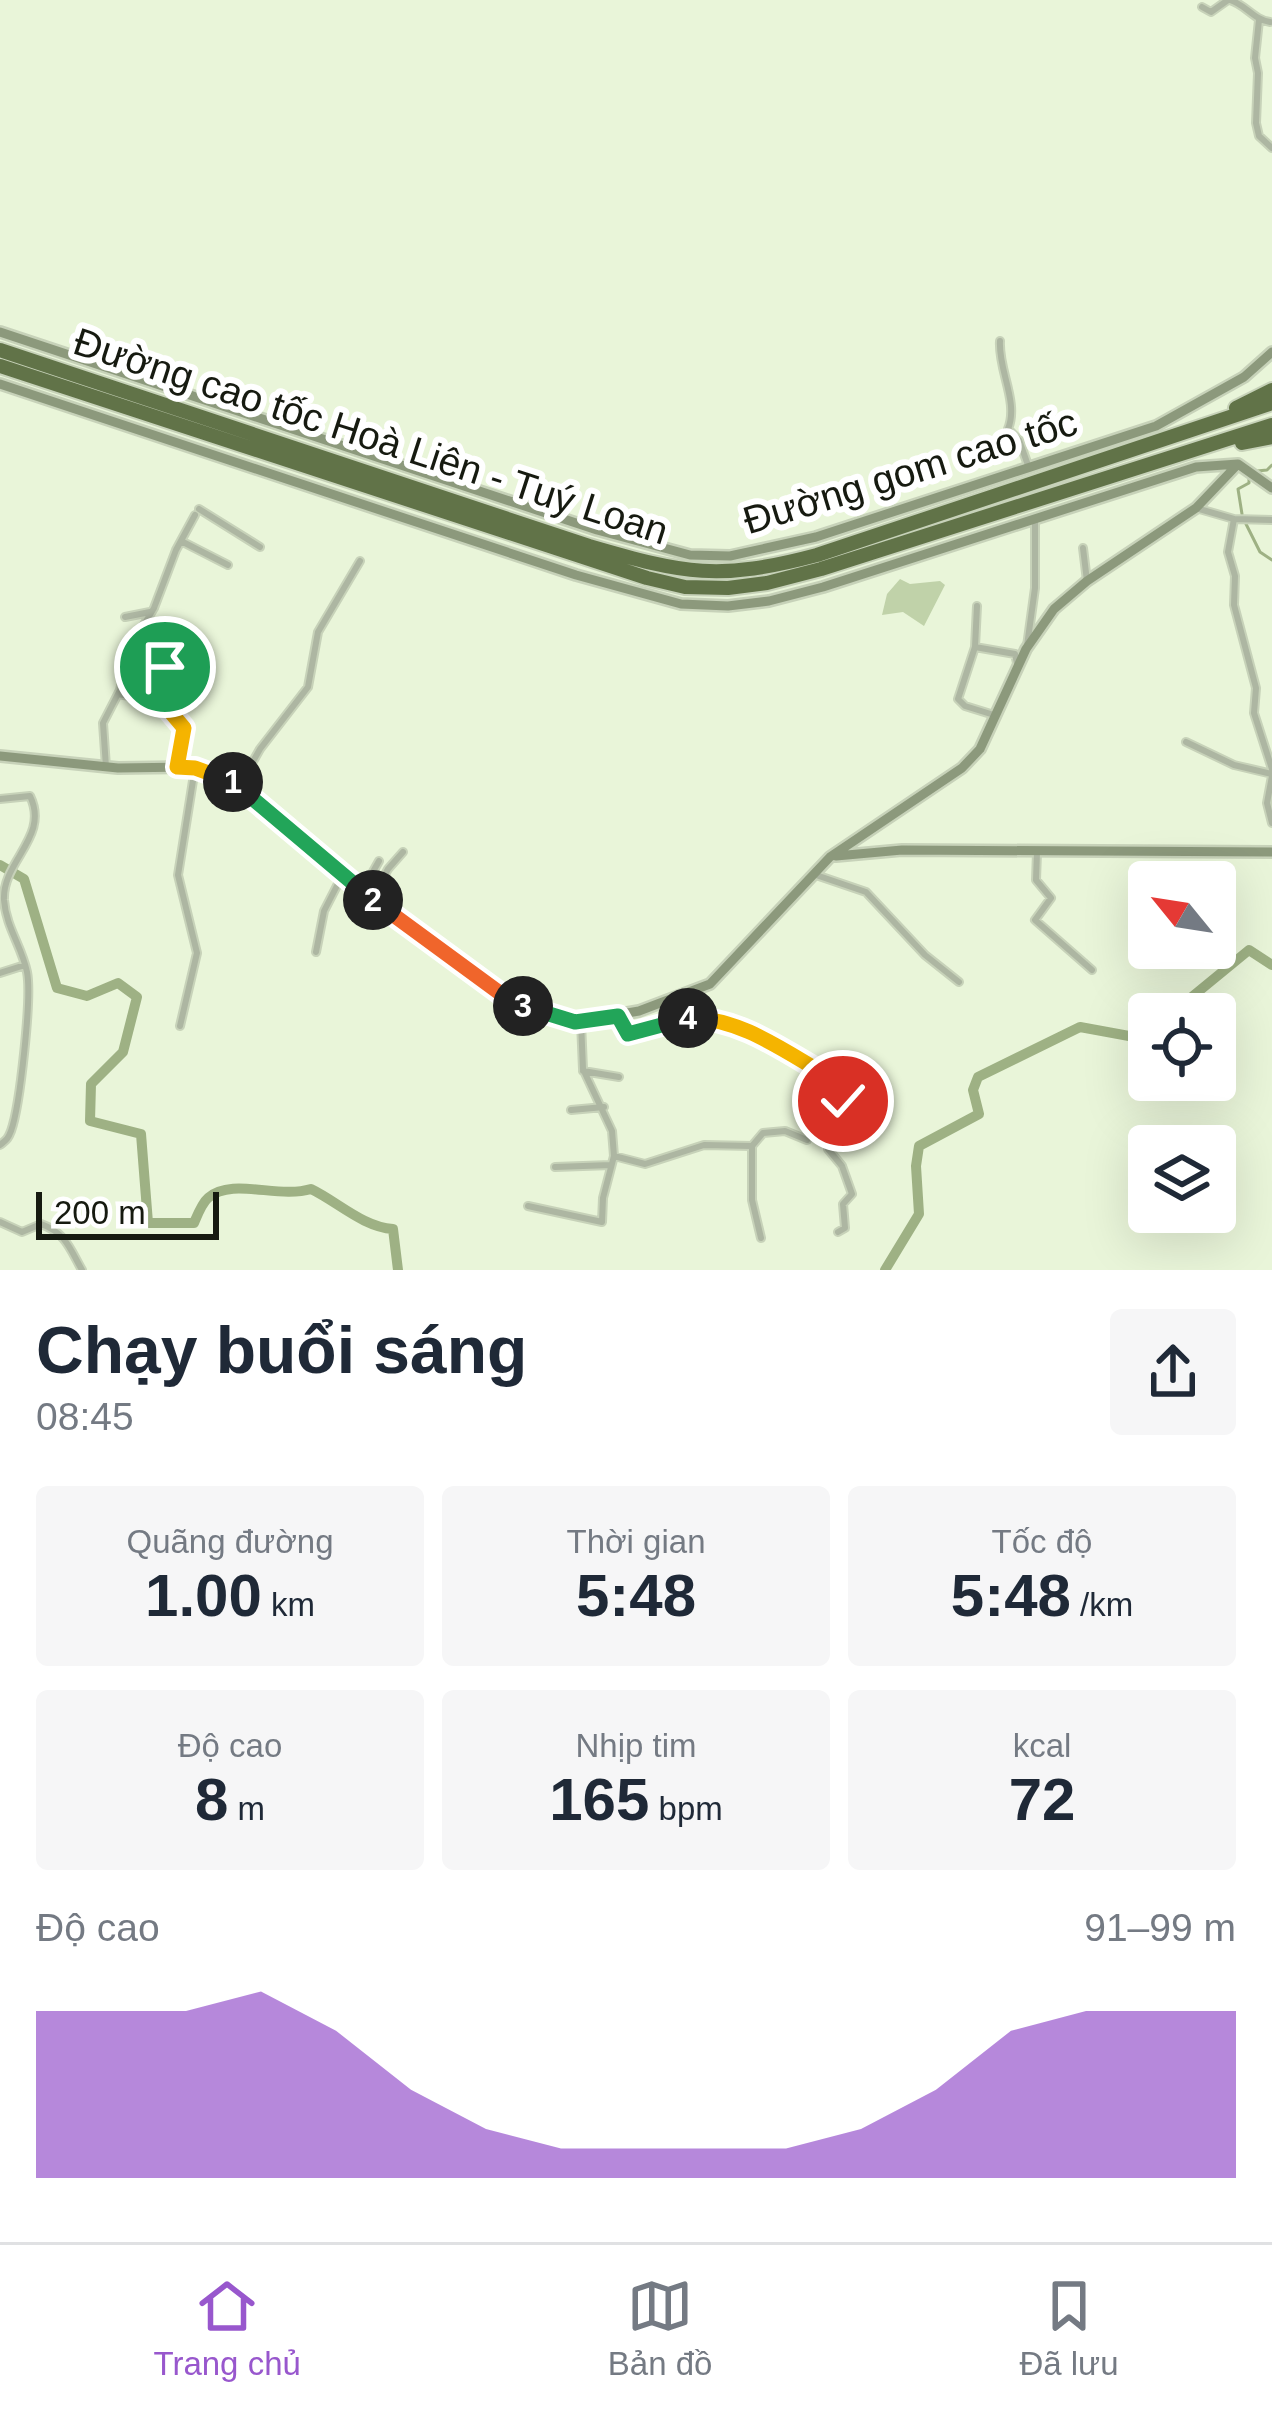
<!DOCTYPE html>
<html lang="vi">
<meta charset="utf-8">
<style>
:root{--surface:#fff;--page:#f6f6f7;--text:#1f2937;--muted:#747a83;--line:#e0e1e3;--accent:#9857cd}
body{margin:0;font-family:Arial,sans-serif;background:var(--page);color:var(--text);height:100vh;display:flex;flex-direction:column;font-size:45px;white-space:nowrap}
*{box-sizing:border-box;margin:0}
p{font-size:39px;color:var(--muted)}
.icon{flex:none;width:66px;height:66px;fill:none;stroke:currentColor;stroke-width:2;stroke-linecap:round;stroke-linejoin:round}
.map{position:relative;height:1270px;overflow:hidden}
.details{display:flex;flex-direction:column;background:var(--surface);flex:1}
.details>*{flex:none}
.needle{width:78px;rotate:300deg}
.controls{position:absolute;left:1128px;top:861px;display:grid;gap:24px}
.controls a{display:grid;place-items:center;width:108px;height:108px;border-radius:12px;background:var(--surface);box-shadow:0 12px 48px #0002;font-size:60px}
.scale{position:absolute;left:36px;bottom:30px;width:183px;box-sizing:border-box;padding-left:12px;border:6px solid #161a10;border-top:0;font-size:33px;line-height:42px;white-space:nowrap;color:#161a10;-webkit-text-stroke:9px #fff;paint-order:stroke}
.pin{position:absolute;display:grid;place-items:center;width:102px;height:102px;color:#fff;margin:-51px;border:6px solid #fff;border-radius:50%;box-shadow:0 3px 12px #0007}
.km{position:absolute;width:60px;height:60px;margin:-30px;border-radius:50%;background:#222;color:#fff;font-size:33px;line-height:60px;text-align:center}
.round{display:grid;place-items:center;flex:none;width:126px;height:126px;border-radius:12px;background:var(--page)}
.summary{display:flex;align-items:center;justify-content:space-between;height:204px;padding:0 36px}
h1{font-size:66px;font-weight:700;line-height:90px}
.metrics{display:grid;grid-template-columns:repeat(3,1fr);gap:18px;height:204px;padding:12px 36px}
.metrics div{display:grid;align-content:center;border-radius:12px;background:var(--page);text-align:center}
.metrics b{font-size:60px;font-weight:700}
.metrics small{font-size:33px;font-weight:400}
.metrics p{font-size:33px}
.chart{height:336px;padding:24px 36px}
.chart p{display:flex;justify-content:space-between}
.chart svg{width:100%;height:216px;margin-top:12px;fill:var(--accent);opacity:.7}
.tabs{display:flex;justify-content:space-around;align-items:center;height:168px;border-top:3px solid var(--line);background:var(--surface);font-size:33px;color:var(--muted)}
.tabs a{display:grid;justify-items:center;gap:6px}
.tabs .active{color:var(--accent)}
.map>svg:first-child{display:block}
</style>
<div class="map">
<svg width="1272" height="1270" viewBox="0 0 1272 1270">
<rect width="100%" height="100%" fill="#e9f5d9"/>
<path fill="#c0d2a9" d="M900 579 910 584 940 581 945 585 924 626 903 612 882 615 887 594Z"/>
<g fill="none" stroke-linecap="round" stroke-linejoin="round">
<path stroke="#9eb184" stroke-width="3" d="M1257 471 1267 470 1272 465
M1242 514 1238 489 1249 483V477
M1246 524 1260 552 1272 560"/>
<path stroke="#9eb184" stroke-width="10" d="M0 865 24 879 57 988 87 996 118 983 137 997 123 1052 91 1084 90 1121 141 1134 148 1223H194C197 1216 202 1203 208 1198 232 1177 278 1199 311 1189 338 1202 363 1227 393 1229L398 1270
M1171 1014 1249 950 1272 965
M885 1270 919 1214 916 1166 919 1146 979 1114 973 1090 978 1077 1080 1027 1129 1036 1149 1026"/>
<defs>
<path id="street" d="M1230 0C1246 5 1254 20 1270 22
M1202 7 1211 12 1228 0
M1259 20 1255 58 1258 73 1256 123 1259 136 1272 148
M1000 341C998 370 1019 402 1008 429L1019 440 1029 468
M1196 508 1234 519 1228 552 1235 576 1234 605 1256 688 1254 713 1272 769
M199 509 260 547
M1234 519 1272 520
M181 541 228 565
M1083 548 1087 581
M977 606 975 647 958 699 965 706 994 715
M125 617 150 612
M147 622 179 643 168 660
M1027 646 1035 588V519
M975 647 1015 654 1017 663
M118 694 147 699 165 667
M147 699 168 709 184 728 177 767
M1186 742 1234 765 1272 774
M106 767 103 723 120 690 131 646 154 608 176 550 195 515
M1272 776 1267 803 1272 823
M239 786 260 749 308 687 318 632 360 561
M0 799 30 796C50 837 2 861 4 900 6 927 22 947 27 972 32 997 20 1106 11 1131 8 1139 6 1140 0 1145
M1037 852 1036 880 1051 898 1035 920 1092 970
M816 875 866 892 925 955 959 982
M354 882 370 877 379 861
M372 899 388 869 403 852
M316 952 324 911 342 876
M0 973 25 965
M681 995 689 1018C743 1017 792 1057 837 1081L843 1101 841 1120 829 1130 828 1149 842 1166 852 1194 843 1204 845 1228 838 1232
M618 1016 628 1034 689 1018
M180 1026 197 953 178 875 195 768
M583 1071 619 1077
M571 1110 604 1107
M752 1146 763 1133 785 1131 807 1140
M614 1156 645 1164 704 1145 752 1146V1200L761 1238
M555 1167 611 1165
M528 1206 602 1222 603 1198 614 1156 612 1131 583 1069 581 1022
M0 1222 22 1232 41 1224C66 1233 70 1249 82 1270"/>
<path id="secondary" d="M0 332 597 530 690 555 730 556 816 537 1156 426 1244 377 1272 352
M0 384 576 575 681 604 728 606 769 601 823 587 1196 467 1238 464 1272 488
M0 756 118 768 189 767 219 775 239 786 342 876 511 1002 575 1022 639 1011 710 984 830 857 962 768 980 749 1026 649 1054 609 1087 581 1196 508 1238 464
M836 856 902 850 1272 852"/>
<path id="highway" d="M0 350 589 546C685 574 719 581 817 555L1272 403
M0 366 647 578 685 587 728 588 767 583 821 569 1272 425
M1236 408 1272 390
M1242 443 1272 437"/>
</defs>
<use href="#street" stroke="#c7d2b9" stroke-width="10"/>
<use href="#secondary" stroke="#c7d2b9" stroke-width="14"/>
<use href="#highway" stroke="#c7d2b9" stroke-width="18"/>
<use href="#street" stroke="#adb6a2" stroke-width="6"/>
<use href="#secondary" stroke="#8c997c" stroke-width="9"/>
<use href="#highway" stroke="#617348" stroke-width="14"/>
</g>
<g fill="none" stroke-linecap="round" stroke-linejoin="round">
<defs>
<path id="split-1" d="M165 667 147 699 168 709 184 728 177 767 195 768 233 782"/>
<path id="split-2" d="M233 782 373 900"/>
<path id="split-3" d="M373 900 512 1002 523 1006"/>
<path id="split-4" d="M523 1006 575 1022 618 1016 628 1034 688 1018"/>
<path id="split-5" d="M688 1018C743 1017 792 1057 837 1081L843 1101"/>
</defs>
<use href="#split-1" stroke="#fff" stroke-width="24"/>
<use href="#split-2" stroke="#fff" stroke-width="24"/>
<use href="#split-3" stroke="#fff" stroke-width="24"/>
<use href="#split-4" stroke="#fff" stroke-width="24"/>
<use href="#split-5" stroke="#fff" stroke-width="24"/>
<use href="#split-1" stroke="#f5b400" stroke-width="15"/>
<use href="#split-2" stroke="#22a559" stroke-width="15"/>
<use href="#split-3" stroke="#f0652b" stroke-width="15"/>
<use href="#split-4" stroke="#22a559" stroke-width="15"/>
<use href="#split-5" stroke="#f5b400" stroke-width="15"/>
</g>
<g text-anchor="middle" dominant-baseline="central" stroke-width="12" stroke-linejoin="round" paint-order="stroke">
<g font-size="39" fill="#161a10" stroke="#fff">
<text transform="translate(371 436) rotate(18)">Đường cao tốc Hoà Liên - Tuý Loan</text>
<text transform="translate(910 471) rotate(-17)">Đường gom cao tốc</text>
</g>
</g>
</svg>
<div class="controls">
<a><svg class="needle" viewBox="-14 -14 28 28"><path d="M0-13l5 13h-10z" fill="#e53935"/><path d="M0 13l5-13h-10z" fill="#747a83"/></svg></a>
<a><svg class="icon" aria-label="locate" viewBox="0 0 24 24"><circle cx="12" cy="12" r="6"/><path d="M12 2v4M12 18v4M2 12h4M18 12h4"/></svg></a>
<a><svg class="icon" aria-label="layers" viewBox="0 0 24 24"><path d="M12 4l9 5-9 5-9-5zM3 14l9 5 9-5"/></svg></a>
</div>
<div class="scale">200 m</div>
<div class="pin" style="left:165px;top:667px;background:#1e9e55"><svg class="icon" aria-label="arrive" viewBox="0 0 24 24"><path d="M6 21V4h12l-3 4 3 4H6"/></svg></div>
<div class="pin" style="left:843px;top:1101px;background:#d93025"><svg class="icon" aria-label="check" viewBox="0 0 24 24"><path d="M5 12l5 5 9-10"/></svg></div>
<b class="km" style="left:233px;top:782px">1</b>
<b class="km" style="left:373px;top:900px">2</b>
<b class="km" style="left:523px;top:1006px">3</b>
<b class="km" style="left:688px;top:1018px">4</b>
</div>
<section class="details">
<div class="summary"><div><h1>Chạy buổi sáng</h1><p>08:45</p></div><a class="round"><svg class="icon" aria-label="share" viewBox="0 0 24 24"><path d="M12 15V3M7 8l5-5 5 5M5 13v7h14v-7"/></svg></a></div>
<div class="metrics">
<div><p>Quãng đường</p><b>1.00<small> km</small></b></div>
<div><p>Thời gian</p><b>5:48</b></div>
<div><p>Tốc độ</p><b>5:48<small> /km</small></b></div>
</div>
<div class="metrics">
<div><p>Độ cao</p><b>8<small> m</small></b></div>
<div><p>Nhịp tim</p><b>165<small> bpm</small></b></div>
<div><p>kcal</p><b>72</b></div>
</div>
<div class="chart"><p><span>Độ cao</span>91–99 m</p>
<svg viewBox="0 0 160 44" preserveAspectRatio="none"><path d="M0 44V10L10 10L20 10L30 6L40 14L50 26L60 34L70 38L80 38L90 38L100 38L110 34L120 26L130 14L140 10L150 10L160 10V44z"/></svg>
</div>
</section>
<nav class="tabs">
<a class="active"><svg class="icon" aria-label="home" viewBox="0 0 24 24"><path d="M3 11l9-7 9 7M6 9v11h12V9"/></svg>Trang chủ</a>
<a><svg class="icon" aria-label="map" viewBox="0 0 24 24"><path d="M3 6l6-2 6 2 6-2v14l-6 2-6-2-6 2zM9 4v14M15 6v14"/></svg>Bản đồ</a>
<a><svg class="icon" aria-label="saved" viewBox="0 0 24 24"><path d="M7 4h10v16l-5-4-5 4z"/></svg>Đã lưu</a>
</nav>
